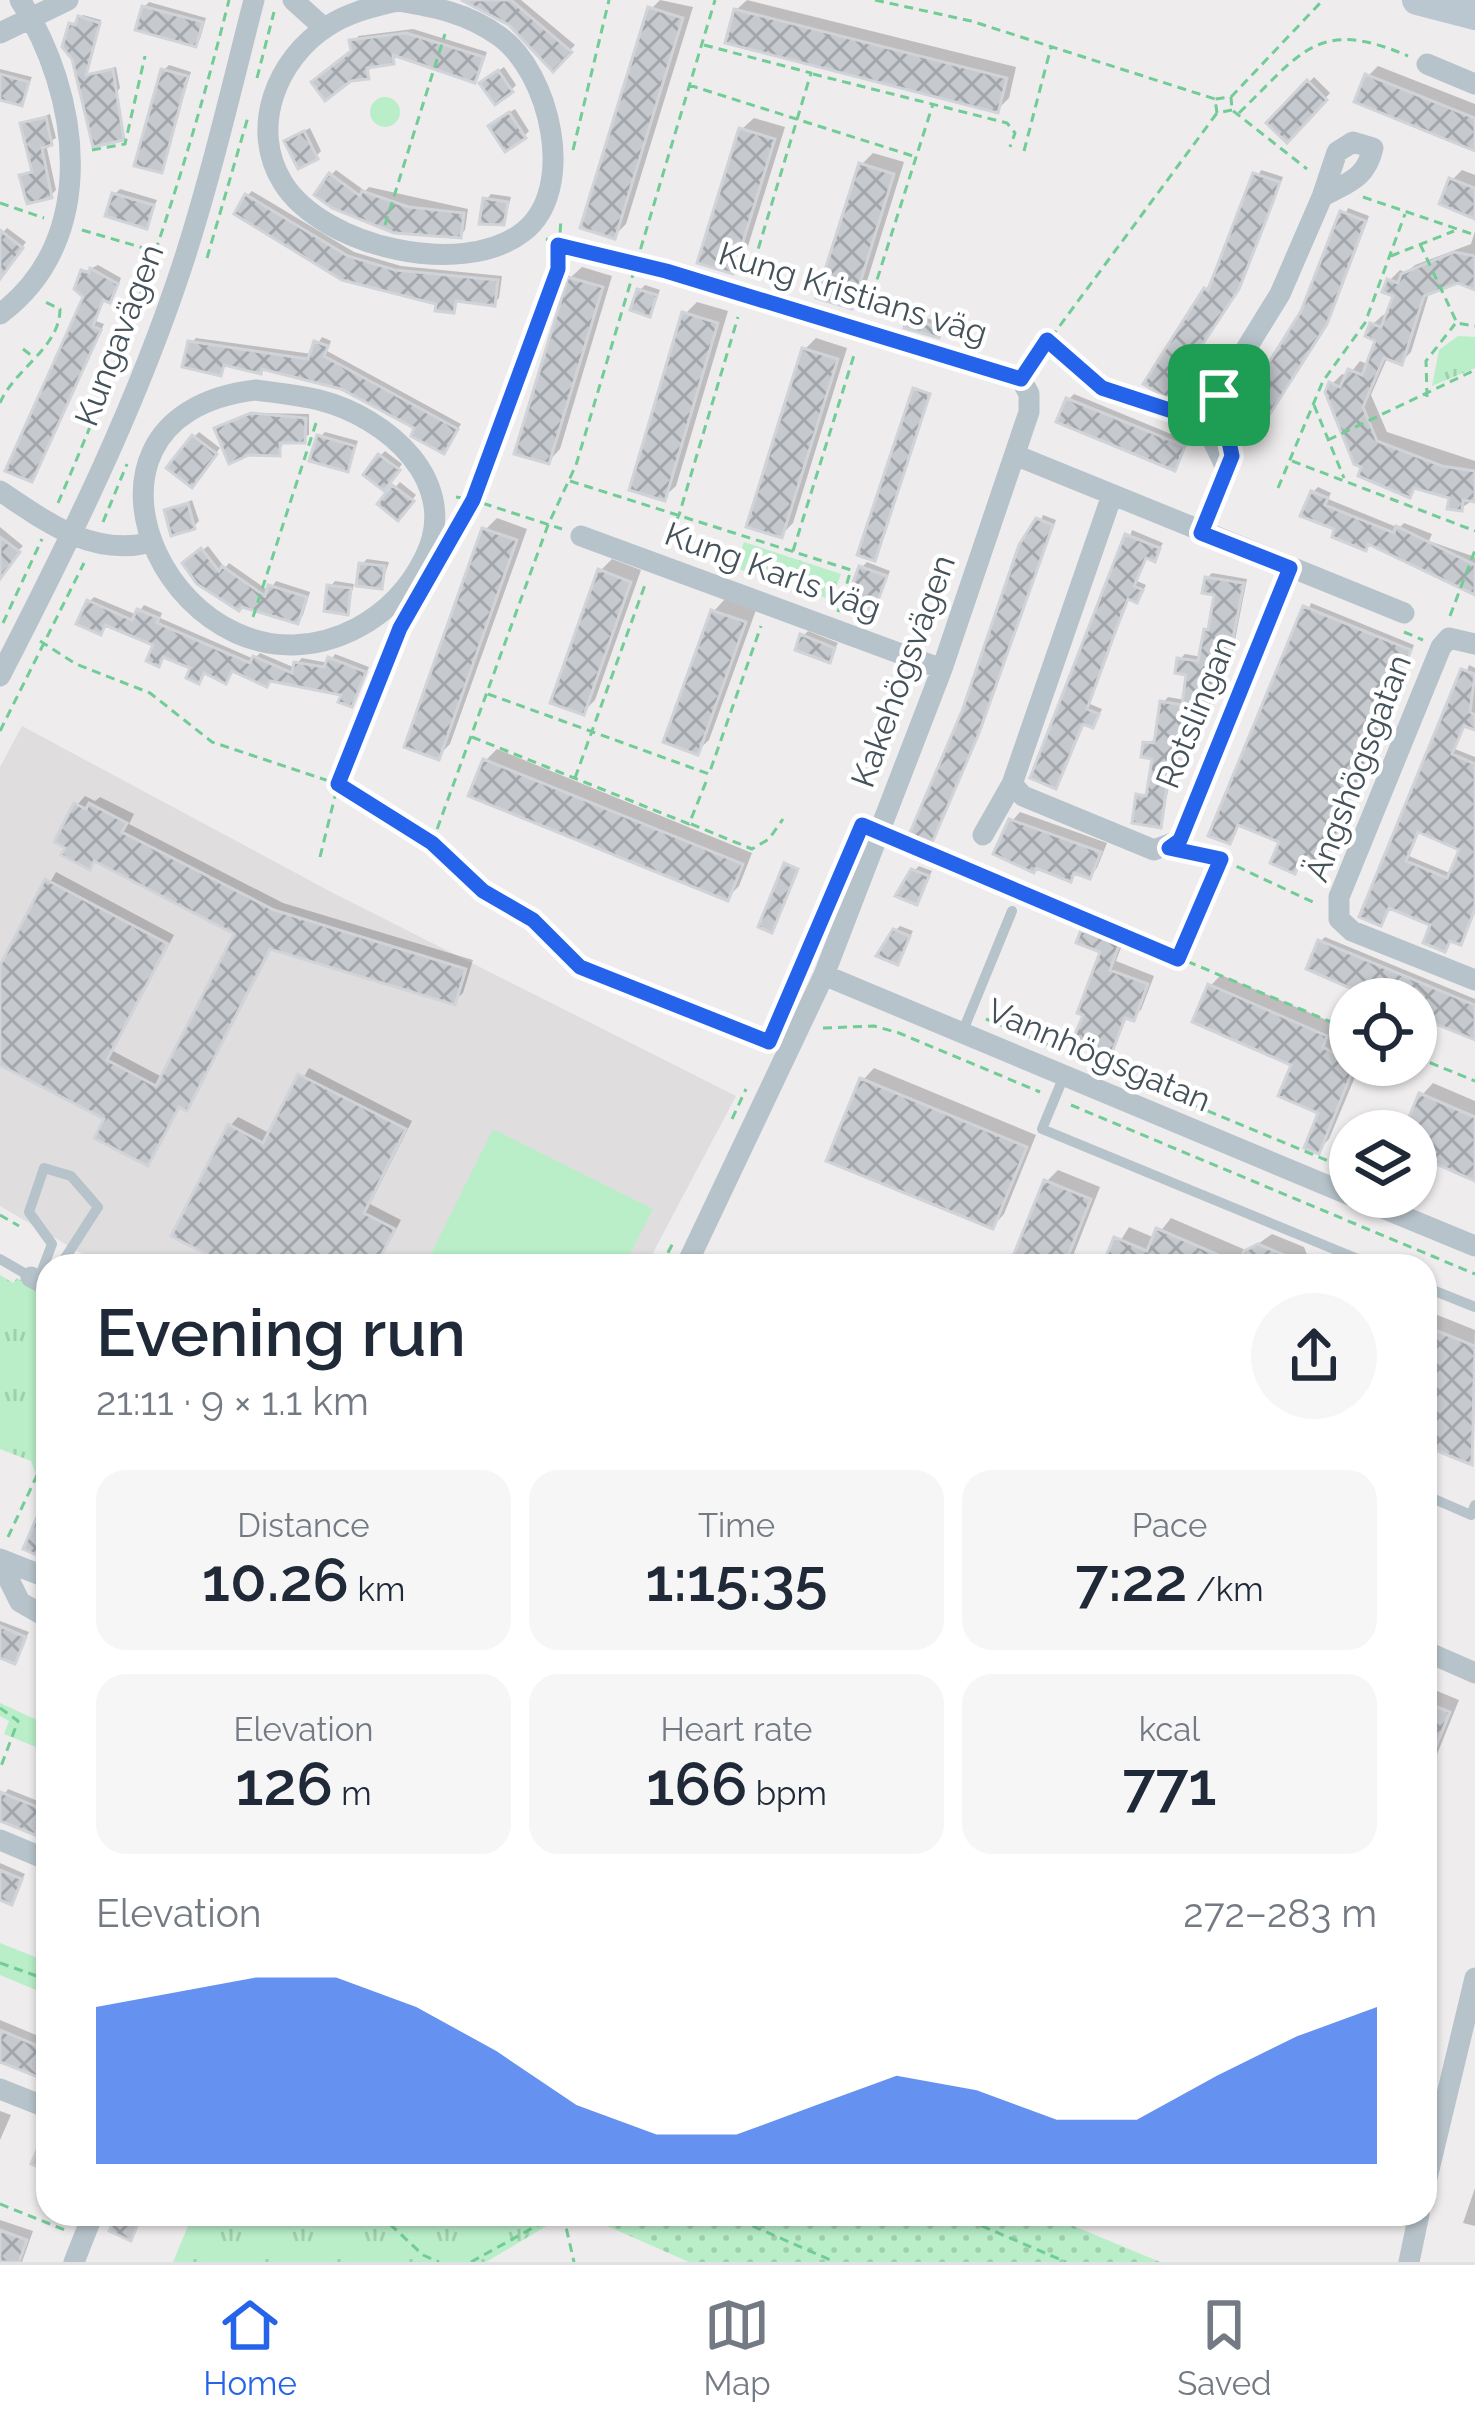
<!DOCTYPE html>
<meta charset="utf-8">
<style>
:root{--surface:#fff;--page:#f6f6f7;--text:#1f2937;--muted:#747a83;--line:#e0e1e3;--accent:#2563eb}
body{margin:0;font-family:Raleway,sans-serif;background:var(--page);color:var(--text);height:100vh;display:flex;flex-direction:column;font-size:45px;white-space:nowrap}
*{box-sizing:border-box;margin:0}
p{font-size:39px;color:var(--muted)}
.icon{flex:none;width:66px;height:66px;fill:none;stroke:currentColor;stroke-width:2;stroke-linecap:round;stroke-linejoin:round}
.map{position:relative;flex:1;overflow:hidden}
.panel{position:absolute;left:36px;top:1254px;width:1401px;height:972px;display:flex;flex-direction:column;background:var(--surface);border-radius:36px;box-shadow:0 3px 9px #0004}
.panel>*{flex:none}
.controls{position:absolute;left:1329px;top:978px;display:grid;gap:24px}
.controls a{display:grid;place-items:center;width:108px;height:108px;border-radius:50%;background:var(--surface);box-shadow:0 3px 9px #0004;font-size:60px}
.pin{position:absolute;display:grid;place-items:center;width:102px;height:102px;color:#fff;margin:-51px;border-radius:24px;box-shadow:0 6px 18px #0006}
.round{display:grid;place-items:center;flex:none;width:126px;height:126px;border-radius:63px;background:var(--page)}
.overview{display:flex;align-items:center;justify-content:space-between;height:204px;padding:0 60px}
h1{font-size:66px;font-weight:600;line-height:90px}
.figures{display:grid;grid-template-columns:repeat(3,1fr);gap:18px;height:204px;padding:12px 60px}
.figures div{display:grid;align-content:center;border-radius:30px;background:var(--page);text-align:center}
.figures b{font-size:60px;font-weight:600}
.figures small{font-size:33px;font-weight:400}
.figures p{font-size:33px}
.chart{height:336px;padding:24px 60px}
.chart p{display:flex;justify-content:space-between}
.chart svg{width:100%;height:216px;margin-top:12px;fill:var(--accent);opacity:.7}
.dock{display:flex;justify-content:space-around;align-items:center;height:168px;border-top:3px solid var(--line);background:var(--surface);font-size:33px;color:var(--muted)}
.dock a{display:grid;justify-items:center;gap:6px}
.dock .selected{color:var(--accent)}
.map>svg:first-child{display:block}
</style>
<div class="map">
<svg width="1475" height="2262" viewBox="0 0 1475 2262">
<defs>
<pattern id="park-tufts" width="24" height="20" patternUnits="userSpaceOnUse" patternTransform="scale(3)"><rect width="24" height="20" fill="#b9eec8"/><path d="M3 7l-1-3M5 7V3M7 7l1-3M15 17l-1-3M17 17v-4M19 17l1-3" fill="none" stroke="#a0ceae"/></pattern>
<pattern id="garden-dots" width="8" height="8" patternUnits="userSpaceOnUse" patternTransform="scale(3)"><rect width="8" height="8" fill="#b9eec8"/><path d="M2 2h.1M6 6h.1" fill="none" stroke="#a0ceae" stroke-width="1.8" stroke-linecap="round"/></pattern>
<pattern id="building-cross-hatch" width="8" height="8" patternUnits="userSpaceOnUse" patternTransform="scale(3)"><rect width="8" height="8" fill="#c6cacf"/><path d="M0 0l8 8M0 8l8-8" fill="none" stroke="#a3a7ab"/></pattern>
</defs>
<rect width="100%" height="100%" fill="#efeced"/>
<path fill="#e0dddf" d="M22 726 335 894 736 1096 646 1266H103L0 1206V767Z"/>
<path fill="#b9eec8" d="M493 1129 653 1209 624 1266H425Z"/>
<path fill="url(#park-tufts)" d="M370 112a15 15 0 1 1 30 0a15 15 0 1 1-30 0Z
M1458 336 1475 337V368L1432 386 1439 350Z
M744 542 841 574 832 600 735 568Z
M0 1275 13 1283 17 1278 48 1296V1491L41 1489 31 1461 0 1449Z
M0 1703 48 1725V1752L4 1734 9 1721 0 1716Z
M0 1943 48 1962V1995L0 1975Z
M193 2214H548L550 2224 486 2262H173Z"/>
<path fill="url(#garden-dots)" d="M580 2214H1045L1160 2262H689Z"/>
<path fill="#0003" fill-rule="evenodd" d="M463 0H521L575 45 553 68 511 23Z
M660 0 693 7 626 224 614 236 651 9Z
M747 0 1016 67 1009 98 997 110 736 10Z
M149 2 206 18 200 39 195 44 144 7Z
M83 15 101 20 86 74 116 67 120 88 117 92 114 80 95 143 72 24Z
M413 29 487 52 479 75 474 80 399 54 371 64 367 76 350 78 358 36Z
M169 65 191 72 161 170 164 70Z
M1378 66 1475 104V148L1368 76Z
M504 67 516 85 511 90 488 78Z
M0 69 32 77 21 102 0 97Z
M1314 77 1330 93 1287 139 1271 123Z
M515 109 529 131 524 136 496 121Z
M50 114 56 138 46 144 56 190 51 195 23 176 34 169 23 124Z
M754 118 785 127 744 259 732 271 742 129Z
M310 128 321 151 316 156 293 137Z
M873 153 904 162 863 294 851 306 861 165Z
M336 170 365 191 369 187 468 209 465 230 460 235 394 230 331 175Z
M1261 170 1283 177 1243 280 1171 389 1206 290Z
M1462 170 1475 175V216L1452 180Z
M120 189 157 200 146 225 115 194Z
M252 191 354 252 401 266 502 276 499 298 494 303 459 299 454 310 343 277 247 196Z
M491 194 511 197 505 219 486 200Z
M1348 208 1369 216 1331 316 1259 427 1241 413 1304 312Z
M7 228 26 242 0 277V236Z
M1475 231V287L1458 280 1430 290 1411 352 1401 362 1388 356 1371 395 1387 432 1475 461V499L1461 508 1452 496 1418 486 1409 495 1365 466 1332 384 1342 374 1348 376 1360 361 1369 365 1379 339 1373 324 1383 315 1388 317 1397 294 1390 280 1400 270 1406 273 1415 265 1471 244Z
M98 265 121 278 115 294 105 297 96 321 104 324 32 478 87 296 84 272Z
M582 267 612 276 560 449 549 461 570 278Z
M645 285 660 290 650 313 640 290Z
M697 302 728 311 676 486 664 497 685 314Z
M914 315 945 323 943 330 938 335 909 320Z
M322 337 331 341 327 351 461 424 448 445 342 386 264 367 226 363 220 373 191 343 196 338 312 354Z
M816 338 847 348 793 523 781 535 804 350Z
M1074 394 1188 441 1179 463 1174 468 1069 399Z
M260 413 309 414V435L284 440 279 453 218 429Z
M199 432 220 448 196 479 194 437Z
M325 432 358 441 347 469 320 437Z
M385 451 402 464 389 482 380 456Z
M400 482 416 495 398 517 381 504Z
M1318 487 1331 493 1328 499 1399 528 1404 523 1432 534 1429 541 1475 557V589L1370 542 1365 547 1338 528 1313 492Z
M192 500 199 521 194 526 167 511Z
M1043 515 1056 520 930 841 965 712Z
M497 518 527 529 450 744 438 756 485 530Z
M0 527 23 546 0 568Z
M1132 530 1163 543 1154 558 1148 556 1137 581 1146 585 1141 595 1130 597 1121 619 1090 704 1102 709 1097 719 1085 721 1055 785Z
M208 546 225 568 229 563 269 591 276 581 310 592 303 615 297 621 191 559Z
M367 559 389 562 381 586 362 564Z
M612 559 641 570 595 700 583 712 600 571Z
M867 562 890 571 874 608 862 567Z
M1212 573 1247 579 1232 655 1220 659 1214 695 1204 699 1197 738 1186 742 1180 779 1170 783 1160 825 1139 796 1150 792 1156 757 1146 743 1157 739 1163 703 1168 697 1185 700 1190 673 1180 659 1185 654 1202 657 1217 592 1207 578Z
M335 581 354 584 347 611 330 587Z
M94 597 137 615 144 605 162 613 160 618 254 659 260 653 293 667 302 658 329 663 335 654 369 667 351 704 345 693 233 668 225 680 205 671 198 680 194 667 165 654 158 663 157 644 107 622 100 631 89 602Z
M725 599 756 610 709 740 697 751 714 611Z
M1311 603 1414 645 1327 862 1322 866 1302 858 1294 870 1283 840 1240 822 1229 841Z
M808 631 838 643 829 659 803 636Z
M1469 665 1475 668V727L1466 723 1455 749 1475 757V912L1465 937 1460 942 1452 938 1445 949 1434 923 1390 905 1380 923ZM1420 830 1463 848 1452 874 1409 856Z
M497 749 752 853 739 886 727 898 485 761Z
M85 796 95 801 100 797 134 814 129 824 283 903 473 960 463 993 454 1001 273 946 194 1099 186 1107 181 1105 147 1163 108 1118 0 1061V971L56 872 174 935 113 1051 164 1078 238 932 97 859 89 866 77 805Z
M1020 812 1107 843 1097 868 1089 876 1077 871 1070 879 1037 866 1012 821Z
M919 866 932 871 916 901 914 871Z
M1091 924 1125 937 1116 961 1154 976 1141 1010 1128 1016 1110 1051 1104 950 1083 932Z
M900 926 913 931 897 961 895 931Z
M1325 937 1475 999V1037L1416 1012V999H1385L1320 942Z
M1221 975 1336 1024 1331 1036 1350 1043V1065H1360L1329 1139 1318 1150 1322 1111 1295 1064 1210 986Z
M309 1068 412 1121 370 1204 401 1220 377 1266H225L230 1126 238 1117 271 1134Z
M874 1068 1036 1135 1004 1214 993 1226 863 1080Z
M1433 1083 1475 1101V1177L1416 1152V1131H1406L1422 1095Z
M1058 1170 1100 1187 1069 1266H1012L1046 1182Z
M1171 1218 1248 1251 1272 1234 1304 1247 1310 1262 1319 1266H1105L1129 1227 1155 1238Z
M1425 1310 1475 1330 1471 1461 1425 1442Z
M0 1621 29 1632 14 1661 0 1655Z
M1425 1686 1459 1700 1425 1784Z
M8 1789 48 1805 34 1831 0 1817V1801Z
M0 1863 25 1874 11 1901 0 1897Z
M0 2020 48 2040V2080L8 2062 0 2064Z
M0 2111 11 2115 0 2140Z
M48 2136V2181L39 2178Z
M1475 2188V2226L1463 2223Z
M0 2220 33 2231 22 2262H0Z"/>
<path fill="url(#building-cross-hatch)" stroke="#d0d3d8" stroke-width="3" fill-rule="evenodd" d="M461 0H511L572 52 553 72 509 25Z
M142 6 203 22 196 47 135 30Z
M648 7 683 18 615 239 580 228Z
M734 9 1007 78 998 113 725 43Z
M78 16 100 23 86 75 113 69 124 140 93 147 72 59 62 47 69 23 75 25Z
M406 33 484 57 475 83 393 55 394 64 367 68 369 79 351 81 325 101 311 82 351 51 349 40Z
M161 69 188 76 162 173 134 166Z
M498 70 513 92 495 105 479 83Z
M0 74 29 82 22 106 0 100Z
M1365 74 1475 118V151L1354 102Z
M1307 80 1327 100 1287 143 1266 123Z
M509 112 526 138 505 152 488 126Z
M46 117 52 145 42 148 52 198 27 204 19 175 32 172 20 123Z
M739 128 775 139 733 274 697 263Z
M304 131 318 159 298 169 284 141Z
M859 163 894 174 852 309 816 298Z
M329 173 360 196 362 191 409 207 464 213 461 238 394 233 332 208 314 195Z
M1253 173 1280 182 1273 202 1239 289 1167 398 1143 384 1204 288 1208 290Z
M1449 178 1475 188V219L1439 204Z
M112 193 154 205 147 229 105 216Z
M245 194 348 256 395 270 498 280 495 306 456 301 454 313 435 311 436 304 342 280 234 214Z
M483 198 508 202 504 225 479 224Z
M1340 211 1366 221 1327 324 1259 431 1238 412 1301 311Z
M0 230 23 248 0 279Z
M1454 252 1475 256V290L1458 283 1424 296 1402 365 1384 358 1363 407 1377 441 1442 466 1475 471V502L1463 500 1462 511 1447 509 1449 498 1414 488 1410 498 1358 476 1361 467 1354 464 1325 392 1329 382 1340 387 1348 369 1362 375 1375 341 1365 336 1370 323 1381 327 1393 296 1382 292 1387 279 1398 283 1401 274Z
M90 268 118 284 110 303 103 300 93 326 101 330 32 482 5 471 83 297 74 289 81 270 89 273Z
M568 277 603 287 549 464 514 454Z
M637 289 657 295 650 317 630 310Z
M682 312 718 323 665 501 629 490Z
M906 318 942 328 939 338 904 328Z
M188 341 308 359 314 341 328 346 324 356 458 429 444 454 411 436 414 428 341 389 262 369 261 374 224 365 221 376 182 367Z
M802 348 838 359 782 538 746 527Z
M913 388 930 394 875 561 857 555Z
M1066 398 1185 446 1175 471 1056 422Z
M251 413 306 418 305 443H280V456L249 455 229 464 214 428Z
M192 435 217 454 192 488 166 468Z
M317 435 355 446 348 472 309 461Z
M378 454 400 470 384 491 363 475Z
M392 485 414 501 398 521 377 504Z
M1311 491 1328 498 1325 505 1394 533 1396 526 1475 565V595L1368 544 1366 551 1332 537 1334 529 1300 516Z
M188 503 195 529 171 536 164 510Z
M1036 518 1053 525 979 733 931 845 909 835 962 711 1019 545Z
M482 528 517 540 439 760 404 747Z
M1125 534 1160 548 1155 562 1146 558 1134 586 1143 590 1137 603 1128 599 1117 627 1087 709 1099 714 1093 728 1083 724 1056 789 1030 778Z
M0 537 20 552 0 579Z
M201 548 219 571 222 566 265 596 268 585 307 597 298 624 242 607 239 611 197 584 182 563Z
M359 563 385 566 382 589 356 586Z
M859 566 887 576 874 611 846 601Z
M598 569 631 582 584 715 550 703Z
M1205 577 1244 583 1228 663 1217 661 1210 703 1200 702 1193 747 1183 745 1176 787 1167 786 1161 828 1132 823 1136 794 1146 796 1152 759 1141 757 1143 742 1154 743 1160 701 1182 705 1186 675 1175 673 1177 658 1198 661 1204 629 1208 630 1214 595 1202 593Z
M327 585 351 588 348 615 324 611Z
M87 600 132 620 137 609 159 618 157 623 250 663 253 656 292 673 294 662 324 667 328 657 366 672 352 707 338 702 341 695 270 681 267 687 232 671 226 684 204 673 199 684 186 678 190 668 163 657 159 667 146 661 153 645 105 625 101 635 76 624Z
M1303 606 1411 650 1323 870 1300 861 1295 874 1270 863 1279 842 1238 825 1230 844 1208 836Z
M711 610 746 622 698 755 663 742Z
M800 634 835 648 830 663 795 650Z
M1461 669 1475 674 1470 712 1475 715V730L1464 726 1452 754 1475 764V909L1461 945 1450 941 1445 952 1423 943 1430 925 1389 908 1381 926 1359 917ZM1418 832 1459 850 1447 878 1406 861Z
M483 759 743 864 728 901 468 796Z
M74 803 86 809 89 803 127 823 122 832 274 910 466 969 455 1005 270 949 187 1111 179 1107 148 1166 94 1138 104 1119 0 1065V965L45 879 168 944 107 1060 156 1086 234 934 94 861 90 870 61 855 65 848 54 842Z
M1009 819 1101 852 1090 879 1074 873 1071 882 1036 868 1034 873 993 854Z
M784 863 798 869 772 933 758 927Z
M911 869 929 876 917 905 895 896Z
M893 929 910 936 898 965 876 956Z
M1081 930 1119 945 1110 970 1148 984 1134 1021 1125 1018 1111 1055 1073 1040 1083 1015 1077 1013 1100 952 1076 943Z
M1318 940 1475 1005V1040L1416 1016V999H1375L1306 969Z
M1208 984 1327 1036 1323 1047 1355 1065 1319 1154 1304 1148 1318 1113 1278 1096 1291 1065 1192 1022Z
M298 1074 406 1129 364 1213 395 1229 376 1266H230L171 1236 228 1124 263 1143Z
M860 1078 1027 1147 993 1229 826 1161Z
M1419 1093 1475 1117V1181L1416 1155V1131H1403Z
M1044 1180 1091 1199 1064 1266H1009Z
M1156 1228 1239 1264 1244 1251 1258 1244 1310 1266H1102L1114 1237 1147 1251Z
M1425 1326 1475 1346 1472 1465 1425 1446Z
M47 1494H48V1560L23 1549Z
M0 1626 26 1637 15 1664 0 1658Z
M1425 1702 1450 1712 1426 1771 1425 1770Z
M0 1792 45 1810 35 1835 0 1821Z
M0 1870 22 1879 12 1905 0 1900Z
M0 2030 48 2050V2081L0 2062Z
M48 2125V2171L31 2164Z
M116 2214H142L131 2241 109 2231Z
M0 2230 27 2240 19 2262H0Z"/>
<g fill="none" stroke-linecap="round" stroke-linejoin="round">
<path stroke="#71cc96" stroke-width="3" stroke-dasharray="9 6" stroke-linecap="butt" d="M875 0 971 21 1215 99
M704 45 811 73 751 273
M813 74 1007 123 1015 133 1010 147
M257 78 274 12
M689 85 913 156
M1231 97 1323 0
M1232 110 1217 113 1215 99 1231 97 1232 110 1307 169
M1239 113C1302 52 1318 17 1408 56
M92 150 125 144 145 56
M573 150 609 0
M1024 151 1051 47
M1363 197 1475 235
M0 203 44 218
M385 225 445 34
M82 230 164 254
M546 239 647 266
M1420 244 1457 323 1475 326
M1391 256 1454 231
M207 258 248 117
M868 308 933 104
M1048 342 1102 388 1190 419
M23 349 32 356
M1033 362 1217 113
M1427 397 1426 361 1455 324
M0 403C14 369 60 348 60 309L41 300
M1314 405 1344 478
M1328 440 1475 370
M1292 461 1475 531
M570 481 851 570 838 612
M1278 488 1323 381 1365 323 1405 214
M456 497 473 500 558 269 561 218
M58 503C130 337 185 176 229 0
M103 522 127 464
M454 529 473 500 562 529
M662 546 679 515 738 317
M793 551 855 352
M1450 616 1475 550
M253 617 317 420
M3 623 42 539
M1404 632 1423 640
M40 641 76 664 150 693 212 742 338 784 432 843 483 891 533 920 579 967 768 1042
M488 694 709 774 761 626
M0 731 84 563
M472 737 689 824 708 777
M575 778 646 582
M691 824 752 849 769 839 783 819
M897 839 1350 1030
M432 843 548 525 576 465 715 0
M320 857 338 784 408 617
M1223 860 1317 904
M1179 957 1221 859 1194 853
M986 1019 1350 1170
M823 1028 874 1026 899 1033 1040 1092
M771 1037 812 948
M1416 1057 1475 1081
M1071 1105 1475 1274
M732 1119 746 1089
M0 1215 19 1226
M661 1266 674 1241
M8 1537 48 1452
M0 1708 18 1721 0 1769
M0 1963 48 1980
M0 2204 65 2230
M379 2214 423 2255 439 2262
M563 2214 574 2262
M725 2214 835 2262
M954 2214 1066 2262
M471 2262 558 2214"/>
<path stroke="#b7c3ca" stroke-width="10" d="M962 1033 1012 911
M1064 1076 1042 1129 1375 1266
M0 1259 31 1277
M38 1281 52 1244 29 1212 44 1168 71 1176 98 1207 60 1266
M1425 1287 1475 1307
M1425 1495 1471 1515 1475 1505"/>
<path stroke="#b7c3ca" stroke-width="21" d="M293 0 324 28
M397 1C435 7 467 13 499 36 550 72 578 190 523 232 463 279 323 247 283 183 249 129 276 59 328 26 349 12 373 7 397 1Z
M0 33 68 0
M1427 64 1475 84
M666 271 1021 379 1029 394V412L942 669 824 975 686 1266
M0 314C101 239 80 93 20 0
M256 390C277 393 298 395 319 400 387 417 462 482 425 557 410 588 387 612 357 628 182 719 32 416 256 390Z
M1015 455 1404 613
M1226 468 1208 430 1212 404 1280 294 1322 197C1348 182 1366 179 1373 148L1353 142 1337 152 1322 197
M0 491C47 522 90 556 148 543
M1201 533 1232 456 1219 395
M581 536 942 669
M1475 644 1449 638 1441 647 1339 897V919L1352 931 1475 980
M0 676C70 540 138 403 185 257 212 172 232 86 254 0
M1012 784 1023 796 1154 850 1180 840 1290 568
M983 835 1012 784 1111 498
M824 975 1350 1195
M1356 1197 1475 1246
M31 1277 48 1286
M0 1559 48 1578
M0 1562 20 1602 48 1618
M1425 1651 1475 1673
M0 1840 48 1860
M0 2089 48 2108
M1425 2186 1475 1978
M74 2262 93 2214
M1409 2262 1419 2214"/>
<path stroke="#bac7d1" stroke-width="30" d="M1417 0 1475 15"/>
</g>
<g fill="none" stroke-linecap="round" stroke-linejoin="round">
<defs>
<path id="route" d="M558 245 666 271 1021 379 1047 340 1102 388 1209 423 1219 395 1232 456 1201 533 1290 568 1180 840 1169 848 1221 859 1178 959 862 825 769 1042 580 967 533 920 483 891 432 843 338 784 400 628 473 500 558 269Z"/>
</defs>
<use href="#route" stroke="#fff" stroke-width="24"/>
<use href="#route" stroke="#2563eb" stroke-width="15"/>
</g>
<g text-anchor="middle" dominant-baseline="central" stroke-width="9" stroke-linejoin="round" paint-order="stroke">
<g font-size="33" fill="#45525a" stroke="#fff">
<text transform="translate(853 293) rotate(17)">Kung Kristians väg</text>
<text transform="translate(119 335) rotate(-69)">Kungavägen</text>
<text transform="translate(773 571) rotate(20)">Kung Karls väg</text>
<text transform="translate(903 671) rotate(-70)">Kakehögsvägen</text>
<text transform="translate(1196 712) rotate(-68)">Rotslingan</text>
<text transform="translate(1358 768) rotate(-69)">Ängshögsgatan</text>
<text transform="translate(1099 1055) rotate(23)">Vannhögsgatan</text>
</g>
</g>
</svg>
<div class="controls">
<a><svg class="icon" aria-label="locate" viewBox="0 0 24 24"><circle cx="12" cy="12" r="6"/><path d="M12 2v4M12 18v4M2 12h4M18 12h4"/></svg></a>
<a><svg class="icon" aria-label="layers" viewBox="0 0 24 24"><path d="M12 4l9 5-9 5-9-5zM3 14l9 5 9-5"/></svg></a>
</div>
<div class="pin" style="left:1219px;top:395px;background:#1e9e55"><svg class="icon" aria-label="arrive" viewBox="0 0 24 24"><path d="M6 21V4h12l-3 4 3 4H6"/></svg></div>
<section class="panel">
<div class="overview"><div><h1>Evening run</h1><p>21:11 · 9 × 1.1 km</p></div><a class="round"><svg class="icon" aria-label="share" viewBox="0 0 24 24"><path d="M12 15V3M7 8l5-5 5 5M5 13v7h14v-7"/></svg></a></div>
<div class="figures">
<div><p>Distance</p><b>10.26<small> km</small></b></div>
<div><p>Time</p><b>1:15:35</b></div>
<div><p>Pace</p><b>7:22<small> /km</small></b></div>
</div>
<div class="figures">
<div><p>Elevation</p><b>126<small> m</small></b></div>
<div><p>Heart rate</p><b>166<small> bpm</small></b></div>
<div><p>kcal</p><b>771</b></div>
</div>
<div class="chart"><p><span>Elevation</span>272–283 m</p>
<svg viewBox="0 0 160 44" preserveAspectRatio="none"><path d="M0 44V12L10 9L20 6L30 6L40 12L50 21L60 32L70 38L80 38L90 32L100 26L110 29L120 35L130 35L140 26L150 18L160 12V44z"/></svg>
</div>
</section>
</div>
<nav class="dock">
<a class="selected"><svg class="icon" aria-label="home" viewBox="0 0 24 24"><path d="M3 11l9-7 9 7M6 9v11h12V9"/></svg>Home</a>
<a><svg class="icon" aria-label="map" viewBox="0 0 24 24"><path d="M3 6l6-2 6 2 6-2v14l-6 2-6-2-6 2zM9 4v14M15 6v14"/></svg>Map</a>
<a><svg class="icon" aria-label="saved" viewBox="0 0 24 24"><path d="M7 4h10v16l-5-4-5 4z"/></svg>Saved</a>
</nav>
